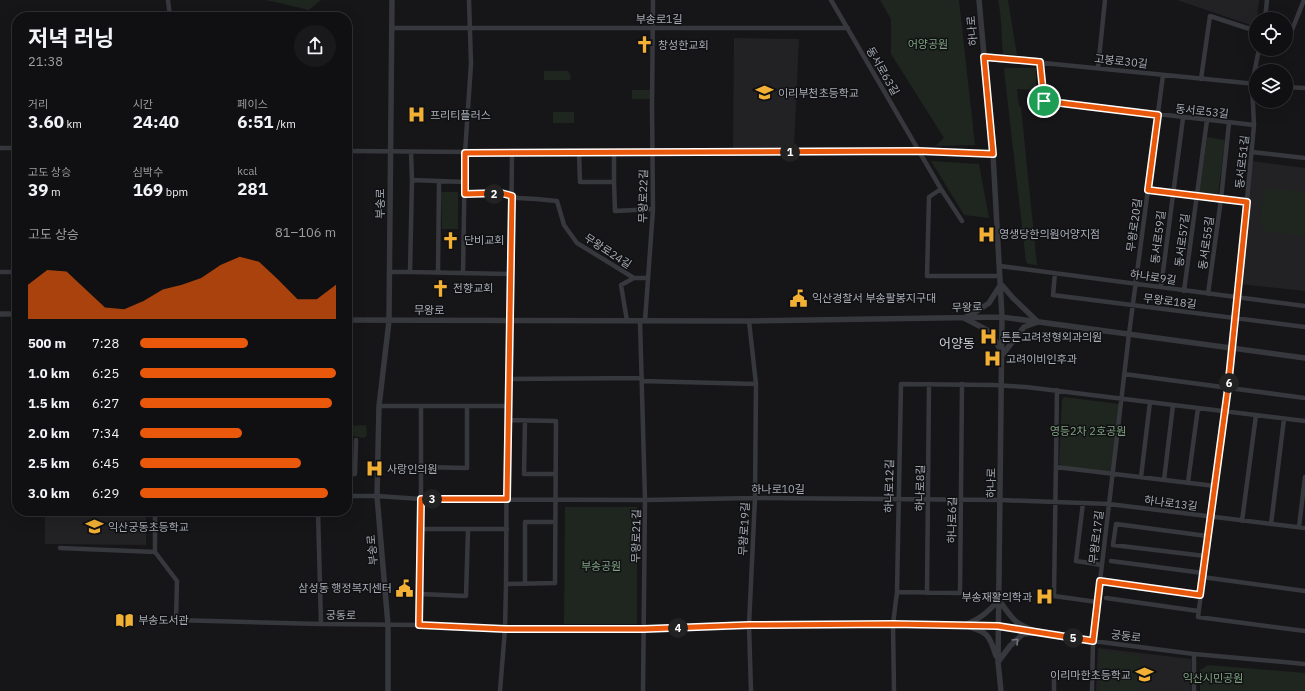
<!DOCTYPE html>
<html lang="ko">
<meta charset="utf-8">
<style>
:root{--surface:#101012;--page:#19191b;--text:#f1f3f6;--muted:#9c9d9f;--line:#303032;--accent:#ea580c}
body{margin:0;font-family:"IBM Plex Sans","Noto Sans KR",sans-serif;background:var(--page);color:var(--text);height:100vh;display:flex;flex-direction:column;font-size:15px;white-space:nowrap}
*{box-sizing:border-box;margin:0}
p{font-size:13px;color:var(--muted)}
.icon{flex:none;width:22px;height:22px;fill:none;stroke:currentColor;stroke-width:2;stroke-linecap:round;stroke-linejoin:round}
.map{position:relative;flex:1;overflow:hidden}
.details{position:absolute;left:12px;top:12px;width:340px;height:504px;display:flex;flex-direction:column;background:var(--surface);border-radius:16px;box-shadow:0 4px 16px #0002,0 0 0 1px var(--line)}
.details>*{flex:none}
.controls{position:absolute;left:1249px;top:12px;display:grid;gap:8px}
.controls a{display:grid;place-items:center;width:44px;height:44px;border-radius:50%;background:var(--surface);box-shadow:0 4px 16px #0002,0 0 0 1px var(--line);font-size:20px}
.pin{position:absolute;display:grid;place-items:center;width:34px;height:34px;color:#fff;margin:-17px;border:2px solid #fff;border-radius:50%;box-shadow:0 1px 4px #0007}
.km{position:absolute;width:20px;height:20px;margin:-10px;border-radius:50%;background:#222;color:#fff;font-size:11px;line-height:20px;text-align:center}
.round{display:grid;place-items:center;flex:none;width:42px;height:42px;border-radius:21px;background:var(--page)}
.head{display:flex;align-items:center;justify-content:space-between;height:68px;padding:0 16px}
h1{font-size:22px;font-weight:700;line-height:30px}
.stats{display:grid;grid-template-columns:repeat(3,1fr);gap:6px;height:68px;padding:4px 16px}
.stats div{display:grid;align-content:center}
.stats b{font-size:17px;font-weight:700}
.stats small{font-size:11px;font-weight:400}
.stats p{font-size:11px}
.chart{height:112px;padding:8px 16px}
.chart p{display:flex;justify-content:space-between}
.chart svg{width:100%;height:72px;margin-top:4px;fill:var(--accent);opacity:.7}
ul{padding:0 16px;list-style:none;font-size:13px}
li{display:grid;grid-template-columns:64px 48px 1fr;align-items:center;height:30px}
li i{height:10px;border-radius:5px;background:var(--accent)}
.map>svg:first-child{display:block}
</style>
<div class="map">
<svg width="1305" height="691" viewBox="0 0 1305 691">
<rect width="100%" height="100%" fill="#161618"/>
<path fill="#222225" d="M1177 0H1259L1256 27Z
M734 38 799 39 794 147 733 148Z
M1252 161 1305 168V291L1239 284Z
M45 511H146V545L45 544Z
M1098 648 1191 659V691H1096Z"/>
<path fill="#1e261f" d="M266 0H321L309 10Z
M880 0H959L975 145 935 146 944 138 891 54V19Z
M998 0H1008L1017 55 1003 54C1001 36 1002 18 998 0Z
M1005 68H1036V90L1017 89 1019 106 1021 107 1037 265 1028 264 1026 262 1004 70Z
M544 71H568L571 76 570 80H544Z
M632 90H652V99H632Z
M553 112H574V123H553Z
M1207 137 1225 140 1218 195 1199 193Z
M931 161 979 164 989 218 964 215Z
M1268 188 1305 192V236L1267 232 1260 225 1263 195Z
M441 192H458V229H442Z
M1064 397 1120 404 1111 472 1062 466 1059 463 1062 400Z
M366 425 367 435 364 438 353 436 352 471H347V426Z
M565 507H637V624H564Z
M1100 651 1141 655 1140 691H1100Z
M1208 665 1305 673V691H1200V670Z"/>
<g fill="none" stroke-linecap="round" stroke-linejoin="round">
<path stroke="#37383d" stroke-width="4.5" d="M168 0 170 17
M831 0 941 189 962 221
M1265 19 1267 0
M392 28H848
M1286 33 1290 35 1304 0
M1259 49 1252 84 1254 125 1236 318 1231 349V360L1198 617 1305 631
M984 57 1256 84
M1040 62 1044 101 1254 125
M1098 68 1105 0
M1201 79 1210 16 1256 31
M1286 87 1305 88
M0 148H17
M347 151 614 153 653 152 919 151 993 154
M1252 152 1305 158
M579 153 580 182H614V153
M412 180 465 182
M614 182 615 211 653 209
M941 189 929 197 927 276H1000
M1148 190 1247 202
M465 194 501 193 518 198 536 199 557 201 564 225 577 243 634 278H648
M1000 266 1305 306
M0 272H17
M390 272H410L510 274
M410 272 412 180 411 152
M438 272 439 181
M463 273 465 153 471 64 469 0
M1055 273 1053 295 1305 327
M1161 287 1183 118
M1184 291 1207 120
M1208 294 1221 199 1229 123
M627 321 621 285 634 278
M640 321 645 500 643 691
M645 321 653 209 652 107 653 0
M749 321 756 384 755 498 749 625 751 691
M1124 374 1305 398
M509 379 642 378
M642 381 756 384
M1057 390 1054 596 1097 602
M379 406H507
M525 421 524 474H555
M421 467 467 468V407
M1056 467 1215 486
M347 474H355L356 440
M1141 477 1150 402
M1164 480 1173 405
M1188 482 1198 408
M347 496H377L421 499 645 500 755 498 1001 500 1109 504 1305 528
M1083 503 1076 561 1102 565
M155 511V552L177 581 176 620 321 624 419 625 505 629H644L749 625 893 624 999 626 1093 641 1194 654 1305 664
M318 511 321 624
M1242 521 1256 415
M1271 524 1284 419
M1299 527 1305 477
M421 529H507
M60 548 155 552
M1205 556 1113 545 1116 524 1207 536
M1111 561 1203 573
M1202 577 1305 591
M1100 581 1200 595
M506 584 555 583 556 421 508 420
M525 584V522H555
M897 592 960 593 962 384
M927 593 929 384
M420 594 466 596 468 530
M1106 598 1198 611
M419 625 421 499V407
M500 691 505 629 506 584 507 406 510 320 512 153
M894 691 893 624 897 592 901 384 993 385 1026 387 1305 421
M1054 691V674H1092
M1092 691 1093 641 1129 334 1163 75
M1194 691V654"/>
<path stroke="#37383d" stroke-width="5.5" d="M979 0 993 154 1002 317 998 662 1001 691
M1001 284 1013 298 1038 322 1024 327 1003 354 992 335 987 330 964 318 977 311 989 303Z
M0 314H17
M347 320 749 321 1002 317 1305 358
M964 625C980 619 987 613 999 600 1013 620 1015 625 1040 632
M964 625C987 632 989 633 996 656
M998 662 1010 646 1023 634 1035 633
M388 691V625L377 496 379 406 389 321 392 0"/>
</g>
<defs><path id="oneway-chevron" d="M-2-3.5L2.5 0L-2 3.5" fill="none" stroke-width="1.6" stroke-linecap="round" stroke-linejoin="round"/></defs>
<use stroke="#757881" href="#oneway-chevron" transform="translate(1016 641) rotate(-45)"/>
<g fill="none" stroke-linecap="round" stroke-linejoin="round">
<defs>
<path id="route" d="M984 57 1040 62 1044 101 1158 115 1148 190 1247 202 1228 388 1200 595 1100 581 1093 641 998 626 893 624 749 625 644 629H505L419 625 421 499H507C508 398 510 297 512 196L501 193 465 194V153L919 151 993 154Z"/>
</defs>
<use href="#route" stroke="#fff" stroke-width="8"/>
<use href="#route" stroke="#ea580c" stroke-width="5"/>
</g>
<defs>
<symbol id="church-bare" viewBox="-9 -9 18 18"><path d="M-1.2-6h2.4v3.5h3.3v2.4h-3.3V6h-2.4V-.1h-3.3v-2.4h3.3Z" fill="#f2b134" stroke="#111113" stroke-width="2.5" paint-order="stroke"/></symbol>
<symbol id="school-bare" viewBox="-9 -9 18 18"><path d="M0-5L7-2L0 1L-7-2ZM-4 1L0 2.5L4 1V4Q0 6-4 4Z" fill="#f2b134" stroke="#111113" stroke-width="2.5" paint-order="stroke"/></symbol>
<symbol id="hospital-bare" viewBox="-9 -9 18 18"><path d="M-5-5h3v3.5h4V-5h3V5h-3V1.5h-4V5h-3Z" fill="#f2b134" stroke="#111113" stroke-width="2.5" paint-order="stroke"/></symbol>
<symbol id="civic-bare" viewBox="-9 -9 18 18"><path d="M-.6-6.5H3V-4.5H.6V-3L4-1V1h2V6H-6V1h2V-1L-.6-3ZM-1.2 2.5V6h2.4V2.5Z" fill="#f2b134" stroke="#111113" stroke-width="2.5" paint-order="stroke"/></symbol>
<symbol id="library-bare" viewBox="-9 -9 18 18"><path d="M-6-4Q-3-5.5-.7-3.5V5Q-3 3-6 4ZM6-4Q3-5.5 .7-3.5V5Q3 3 6 4Z" fill="#f2b134" stroke="#111113" stroke-width="2.5" paint-order="stroke"/></symbol>
</defs>
<g fill-rule="evenodd">
<use href="#church-bare" x="632" y="32" width="25" height="25"/>
<use href="#school-bare" x="752" y="80" width="25" height="25"/>
<use href="#hospital-bare" x="404" y="102" width="25" height="25"/>
<use href="#hospital-bare" x="974" y="222" width="25" height="25"/>
<use href="#church-bare" x="438" y="228" width="25" height="25"/>
<use href="#church-bare" x="428" y="276" width="25" height="25"/>
<use href="#civic-bare" x="786" y="286" width="25" height="25"/>
<use href="#hospital-bare" x="976" y="324" width="25" height="25"/>
<use href="#hospital-bare" x="980" y="346" width="25" height="25"/>
<use href="#hospital-bare" x="362" y="456" width="25" height="25"/>
<use href="#school-bare" x="82" y="514" width="25" height="25"/>
<use href="#civic-bare" x="392" y="576" width="25" height="25"/>
<use href="#hospital-bare" x="1032" y="584" width="25" height="25"/>
<use href="#library-bare" x="112" y="608" width="25" height="25"/>
<use href="#school-bare" x="1132" y="662" width="25" height="25"/>
</g>
<g text-anchor="middle" dominant-baseline="central" stroke-width="3" stroke-linejoin="round" paint-order="stroke">
<g font-size="11" fill="#a8adb8" stroke="#111113">
<text x="659" y="19">부송로1길</text>
<text transform="translate(972 31) rotate(-95)">하나로</text>
<text transform="translate(1121 61) rotate(6)">고봉로30길</text>
<text transform="translate(883 71) rotate(60)">동서로63길</text>
<text transform="translate(1202 111) rotate(6)">동서로53길</text>
<text transform="translate(1242 162) rotate(-84)">동서로51길</text>
<text transform="translate(643 196) rotate(-89)">무왕로22길</text>
<text transform="translate(380 204) rotate(-90)">부송로</text>
<text transform="translate(1134 225) rotate(-82)">무왕로20길</text>
<text transform="translate(1158 237) rotate(-83)">동서로59길</text>
<text transform="translate(1182 240) rotate(-83)">동서로57길</text>
<text transform="translate(1206 243) rotate(-82)">동서로55길</text>
<text transform="translate(608 251) rotate(33)">무왕로24길</text>
<text transform="translate(1153 277) rotate(8)">하나로9길</text>
<text transform="translate(1170 301) rotate(7)">무왕로18길</text>
<text transform="translate(967 307) rotate(-2)">무왕로</text>
<text x="429" y="310">무왕로</text>
<text transform="translate(991 483) rotate(-89)">하나로</text>
<text transform="translate(889 486) rotate(-89)">하나로12길</text>
<text transform="translate(920 488) rotate(-89)">하나로8길</text>
<text x="778" y="489">하나로10길</text>
<text transform="translate(1171 503) rotate(7)">하나로13길</text>
<text transform="translate(952 520) rotate(-89)">하나로6길</text>
<text transform="translate(744 529) rotate(-87)">무왕로19길</text>
<text transform="translate(636 536) rotate(-89)">무왕로21길</text>
<text transform="translate(1096 537) rotate(-83)">무왕로17길</text>
<text transform="translate(372 550) rotate(-95)">부송로</text>
<text transform="translate(341 615) rotate(1)">궁동로</text>
<text transform="translate(1126 636) rotate(7)">궁동로</text>
</g>
<g font-size="11" fill="#7fa381" stroke="#111113">
<text x="928" y="44">어양공원</text>
<text x="1088" y="431">영등2차 2호공원</text>
<text x="601" y="566">부송공원</text>
<text x="1213" y="678">익산시민공원</text>
</g>
<g font-size="11" fill="#a8adb8" stroke="#111113" text-anchor="start">
<text x="658" y="45">창성한교회</text>
<text x="778" y="93">이리부천초등학교</text>
<text x="430" y="115">프리티플러스</text>
<text x="999" y="234">영생당한의원어양지점</text>
<text x="464" y="240">단비교회</text>
<text x="453" y="288">전향교회</text>
<text x="812" y="298">익산경찰서 부송팔봉지구대</text>
<text x="1001" y="337">튼튼고려정형외과의원</text>
<text x="1006" y="359">고려이비인후과</text>
<text x="387" y="469">사랑인의원</text>
<text x="108" y="527">익산궁동초등학교</text>
<text x="392" y="588" text-anchor="end">삼성동 행정복지센터</text>
<text x="1032" y="597" text-anchor="end">부송재활의학과</text>
<text x="138" y="620">부송도서관</text>
<text x="1131" y="675" text-anchor="end">이리마한초등학교</text>
</g>
<g font-size="13" fill="#c9ccd4" stroke="#111113">
<text x="957" y="343">어양동</text>
</g>
</g>
</svg>
<div class="controls">
<a><svg class="icon" aria-label="locate" viewBox="0 0 24 24"><circle cx="12" cy="12" r="6"/><path d="M12 2v4M12 18v4M2 12h4M18 12h4"/></svg></a>
<a><svg class="icon" aria-label="layers" viewBox="0 0 24 24"><path d="M12 4l9 5-9 5-9-5zM3 14l9 5 9-5"/></svg></a>
</div>
<div class="pin" style="left:1044px;top:101px;background:#1e9e55"><svg class="icon" aria-label="arrive" viewBox="0 0 24 24"><path d="M6 21V4h12l-3 4 3 4H6"/></svg></div>
<b class="km" style="left:790px;top:152px">1</b>
<b class="km" style="left:494px;top:194px">2</b>
<b class="km" style="left:432px;top:499px">3</b>
<b class="km" style="left:678px;top:628px">4</b>
<b class="km" style="left:1073px;top:638px">5</b>
<b class="km" style="left:1229px;top:383px">6</b>
<section class="details">
<div class="head"><div><h1>저녁 러닝</h1><p>21:38</p></div><a class="round"><svg class="icon" aria-label="share" viewBox="0 0 24 24"><path d="M12 15V3M7 8l5-5 5 5M5 13v7h14v-7"/></svg></a></div>
<div class="stats">
<div><p>거리</p><b>3.60<small> km</small></b></div>
<div><p>시간</p><b>24:40</b></div>
<div><p>페이스</p><b>6:51<small> /km</small></b></div>
</div>
<div class="stats">
<div><p>고도 상승</p><b>39<small> m</small></b></div>
<div><p>심박수</p><b>169<small> bpm</small></b></div>
<div><p>kcal</p><b>281</b></div>
</div>
<div class="chart"><p><span>고도 상승</span>81–106 m</p>
<svg viewBox="0 0 160 44" preserveAspectRatio="none"><path d="M0 44V23L10 14L20 15L30 26L40 37L50 38L60 33L70 26L80 23L90 19L100 11L110 6L120 9L130 20L140 32L150 32L160 23V44z"/></svg>
</div>
<ul>
<li><b>500 m</b>7:28<i style="width:55%"></i></li>
<li><b>1.0 km</b>6:25<i style="width:100%"></i></li>
<li><b>1.5 km</b>6:27<i style="width:98%"></i></li>
<li><b>2.0 km</b>7:34<i style="width:52%"></i></li>
<li><b>2.5 km</b>6:45<i style="width:82%"></i></li>
<li><b>3.0 km</b>6:29<i style="width:96%"></i></li>
</ul>
</section>
</div>
